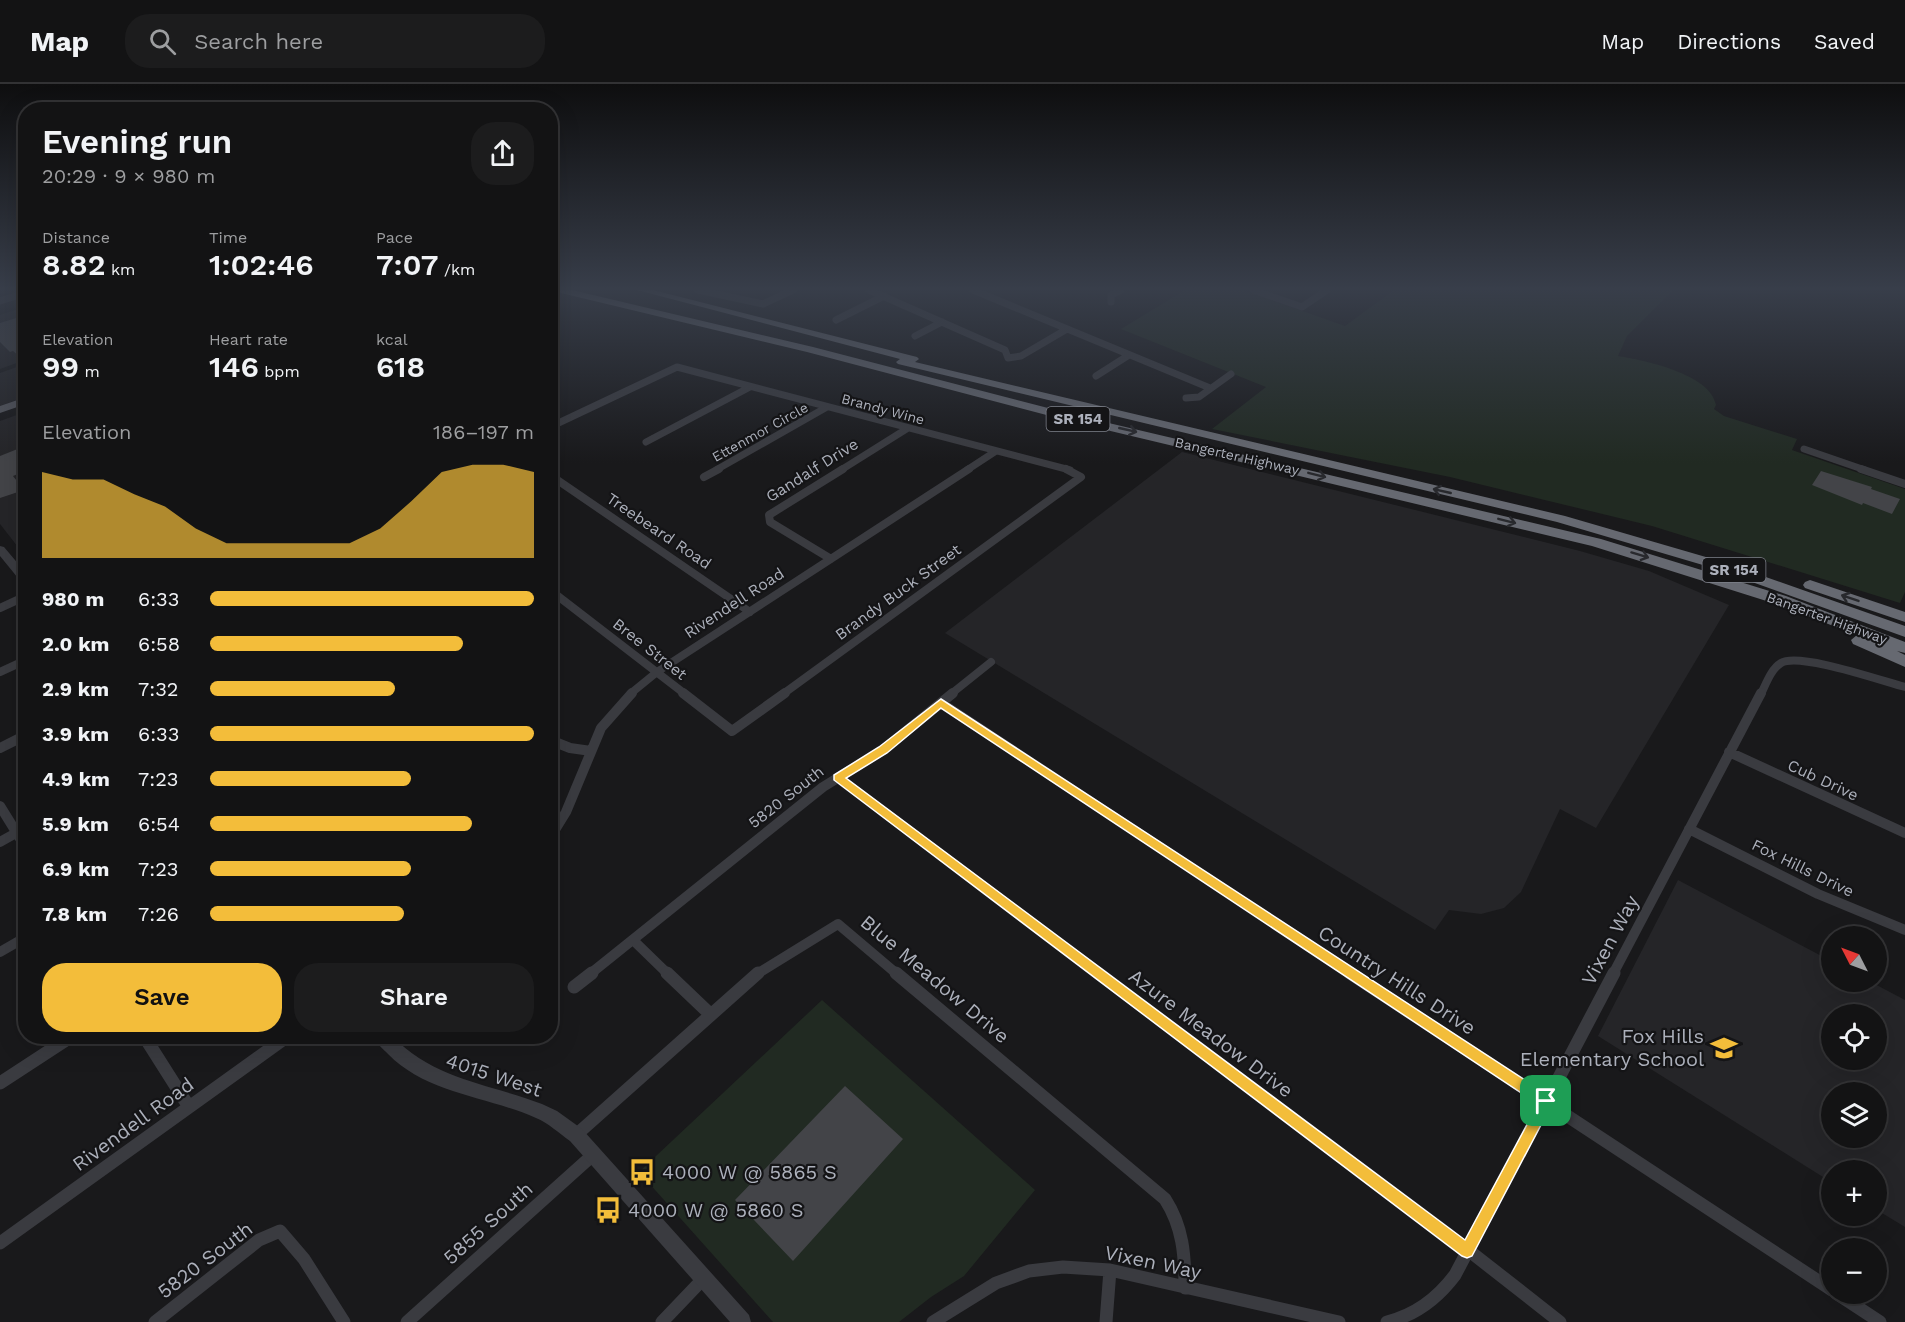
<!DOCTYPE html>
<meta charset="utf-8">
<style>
:root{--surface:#131314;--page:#1c1c1d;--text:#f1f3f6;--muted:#9d9ea0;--line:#323234;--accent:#f3bd3a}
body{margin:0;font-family:"Work Sans",sans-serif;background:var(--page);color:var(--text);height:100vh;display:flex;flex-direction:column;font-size:22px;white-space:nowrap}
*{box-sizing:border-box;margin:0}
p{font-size:20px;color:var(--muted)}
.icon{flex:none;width:33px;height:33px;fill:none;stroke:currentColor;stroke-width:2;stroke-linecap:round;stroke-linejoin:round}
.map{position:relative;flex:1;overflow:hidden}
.panel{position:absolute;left:18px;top:18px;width:540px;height:942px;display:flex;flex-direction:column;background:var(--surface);border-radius:24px;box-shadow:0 6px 24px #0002,0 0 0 2px var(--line)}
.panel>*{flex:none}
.needle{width:39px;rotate:312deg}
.controls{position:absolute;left:1821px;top:842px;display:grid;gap:12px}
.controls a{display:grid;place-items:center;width:66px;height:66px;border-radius:50%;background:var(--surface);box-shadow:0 6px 24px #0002,0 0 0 2px var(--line);font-size:30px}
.pin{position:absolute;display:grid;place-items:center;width:51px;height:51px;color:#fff;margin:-26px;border-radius:12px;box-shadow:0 3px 9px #0006}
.round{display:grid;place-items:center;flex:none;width:63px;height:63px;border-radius:24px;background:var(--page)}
.overview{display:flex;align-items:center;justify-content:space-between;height:102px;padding:0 24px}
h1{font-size:33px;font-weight:600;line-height:45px}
.stats{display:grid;grid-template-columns:repeat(3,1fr);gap:9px;height:102px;padding:6px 24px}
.stats div{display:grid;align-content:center}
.stats b{font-size:30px;font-weight:600}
.stats small{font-size:16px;font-weight:400}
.stats p{font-size:16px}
.chart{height:168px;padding:12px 24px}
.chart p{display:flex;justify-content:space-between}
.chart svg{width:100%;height:108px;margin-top:6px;fill:var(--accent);opacity:.7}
.action{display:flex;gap:12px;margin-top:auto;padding:12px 24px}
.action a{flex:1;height:69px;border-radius:24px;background:var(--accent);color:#111;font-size:24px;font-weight:600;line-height:69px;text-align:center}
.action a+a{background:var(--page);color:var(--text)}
ul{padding:0 24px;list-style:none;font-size:20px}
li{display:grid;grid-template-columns:96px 72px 1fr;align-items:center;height:45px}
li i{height:15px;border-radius:8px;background:var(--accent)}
header{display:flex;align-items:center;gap:36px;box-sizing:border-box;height:84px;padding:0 30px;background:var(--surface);border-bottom:2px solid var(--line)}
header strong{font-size:28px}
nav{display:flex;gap:33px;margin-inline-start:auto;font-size:21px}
.search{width:420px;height:54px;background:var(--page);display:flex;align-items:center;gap:15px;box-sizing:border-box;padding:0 21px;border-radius:24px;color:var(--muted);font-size:22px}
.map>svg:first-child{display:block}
</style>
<header>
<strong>Map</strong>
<div class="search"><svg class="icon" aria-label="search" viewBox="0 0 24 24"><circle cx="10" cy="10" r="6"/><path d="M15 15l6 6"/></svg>Search here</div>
<nav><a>Map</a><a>Directions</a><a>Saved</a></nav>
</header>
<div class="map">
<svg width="1905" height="1238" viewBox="0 0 1905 1238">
<rect width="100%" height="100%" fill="#19191b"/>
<path fill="#252528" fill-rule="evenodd" d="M25 223V276L0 285V231Z
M25 280V313L0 322V289Z
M25 328V472L0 440V337Z
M1182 368 1580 467 1649 487 1729 521 1596 744 1560 725 1521 808 1504 824 1481 830 1449 826 1435 846 945 549Z
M1678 796 1831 877 1832 897H1869L1905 916V1143L1877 1126 1876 1086H1832L1831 1098 1598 952ZM1832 930H1876V975H1832ZM1832 1008H1876V1053H1832Z"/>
<path fill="#212a22" d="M1185 206H1243L1345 242 1394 206H1673L1627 252 1618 272C1644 276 1711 290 1716 321L1714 325 1724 332 1797 355 1792 366 1905 405V508L1900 519 1652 442 1450 393 1212 345 1266 303 1121 245Z
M822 916 1035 1106 964 1192 931 1213 899 1238H773L639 1088Z"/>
<path fill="#434448" d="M26 231V271L20 273 13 267 10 268 0 258V239Z
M20 364 26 370V378L16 381 23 388 13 392 24 406 0 414V372Z
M1821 387 1872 403 1871 405 1900 415 1892 430 1863 419 1862 421 1812 401Z
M845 1002 903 1055 793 1177 735 1116Z"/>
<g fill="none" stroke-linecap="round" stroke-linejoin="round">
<path stroke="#3a3b40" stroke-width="7" d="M698 206 763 220 793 206
M869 206 1005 266 1008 274 1021 272 1067 245
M973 206 1210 304
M1253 206 1302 223 1327 206
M0 217 26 209
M1111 218V211L1121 206
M836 236 884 212
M915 252 942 238
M1096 292 1129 271
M1186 314 1199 313 1231 290
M550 343 677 283 1070 386
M646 358 750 303
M1804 365 1865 386
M716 386 827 323
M841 386 908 344
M967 386 996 367"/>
<path stroke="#3a3b40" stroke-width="8" d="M1861 385 1905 400
M550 391 750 528
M704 393 719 385
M831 475 770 438 769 431 843 385
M550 506 685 610
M0 524 26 512
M0 588 26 576
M630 610 657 588 969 385
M783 610 1081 393 1066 385
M951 610 991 578
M1761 610C1766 600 1771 585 1781 579 1799 568 1882 597 1905 603"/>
<path stroke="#3a3b40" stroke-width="10" d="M683 609 732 647 785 609
M941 619 1352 890
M550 656 570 664 591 667
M0 664 26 651
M1729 668 1905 749
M838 694 1100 890
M0 722 26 764
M1689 745 1818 810 1905 846
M550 754 566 728 601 644 632 609
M0 758 16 749
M633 856 668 890
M0 868 26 853
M590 890 823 703 883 666 953 609
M757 890 838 840 897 890
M1613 890 1761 609"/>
<path stroke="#3a3b40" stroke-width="13" d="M667 889 710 930
M896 889 1165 1115C1183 1143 1185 1171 1185 1204
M1098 889 1449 1151 1560 1238
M1350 889 1832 1206
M574 903 592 889
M144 952 189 1023
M0 999 72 952
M576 1051 758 889
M0 1159 288 952
M1836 1209 1880 1238
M155 1238 259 1156 280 1147 304 1175 344 1238
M407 1238 594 1070
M662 1238 704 1194
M933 1238 996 1199 1029 1187 1063 1183 1110 1186 1339 1238
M1106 1238 1110 1186
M1387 1238C1416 1231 1437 1215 1455 1191L1614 889"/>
<path fill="#3a3b40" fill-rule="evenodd" d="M0 462 4 463 26 489V500L22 499 0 472Z
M373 952H392C435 996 487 999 542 1020L557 1027 582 1045 749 1231 751 1238H730L570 1057C559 1049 548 1039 536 1034 487 1012 427 1010 388 970 383 965 377 960 373 952Z"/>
<path fill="#56585f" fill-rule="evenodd" d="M26 313V320L0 329V322Z"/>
<path fill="#666971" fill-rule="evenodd" d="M556 206H572L813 263 1079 332 1601 455 1786 512 1905 558V569L1897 567 1905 571V583L1853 560 1851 556 1857 551 1776 520 1592 462 1077 339 807 268 561 209Z
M637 206H653L917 273 919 275 915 278 1565 432 1723 478 1905 542V553L1713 484 1557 438 898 280 896 278 900 275Z
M1810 496 1905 528V538L1805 504 1803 501 1805 498Z"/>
</g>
<defs><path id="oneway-shaft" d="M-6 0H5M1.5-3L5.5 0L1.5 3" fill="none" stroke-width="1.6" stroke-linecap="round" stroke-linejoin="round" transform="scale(1.5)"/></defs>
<g stroke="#28292d">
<use href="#oneway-shaft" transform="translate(1128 346) rotate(13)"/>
<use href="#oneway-shaft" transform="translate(1317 391) rotate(14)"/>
<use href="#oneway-shaft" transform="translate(1442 407) rotate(-167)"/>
<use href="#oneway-shaft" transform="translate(1507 437) rotate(14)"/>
<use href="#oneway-shaft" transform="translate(1640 471) rotate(17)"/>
<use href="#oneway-shaft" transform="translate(1850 514) rotate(-161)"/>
</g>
<linearGradient id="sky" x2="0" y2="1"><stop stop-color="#0e0e0f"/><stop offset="0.54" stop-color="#383e4a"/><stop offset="1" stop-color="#383e4a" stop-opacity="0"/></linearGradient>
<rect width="1905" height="379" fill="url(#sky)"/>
<path fill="#f3bd3a" stroke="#fff" stroke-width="1.5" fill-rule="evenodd" d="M941 615 1551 1013 1553 1017 1551 1022 1472 1172 1467 1174 1462 1172 834 696V691L879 663ZM941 624 1538 1020 1465 1156 846 694 887 669Z"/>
<defs>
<symbol id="school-bare" viewBox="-9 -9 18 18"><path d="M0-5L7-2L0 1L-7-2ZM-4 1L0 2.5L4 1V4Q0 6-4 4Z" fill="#f3bd3a" stroke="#141416" stroke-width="2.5" paint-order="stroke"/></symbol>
<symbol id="bus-bare" viewBox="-9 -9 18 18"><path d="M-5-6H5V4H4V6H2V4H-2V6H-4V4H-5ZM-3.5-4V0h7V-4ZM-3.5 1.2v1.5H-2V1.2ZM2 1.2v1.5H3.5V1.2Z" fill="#f3bd3a" stroke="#141416" stroke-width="2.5" paint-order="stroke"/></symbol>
</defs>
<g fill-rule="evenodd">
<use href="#school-bare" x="1705" y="945" width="38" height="38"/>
<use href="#bus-bare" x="623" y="1069" width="38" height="38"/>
<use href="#bus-bare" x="589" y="1107" width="38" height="38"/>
</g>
<g text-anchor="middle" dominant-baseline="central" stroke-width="4.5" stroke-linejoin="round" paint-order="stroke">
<g font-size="14" fill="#acb0bb" stroke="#141416">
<text transform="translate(883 325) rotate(15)">Brandy Wine</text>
<text transform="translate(760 348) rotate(-29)">Ettenmor Circle</text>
<text transform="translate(1237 372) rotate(13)">Bangerter Highway</text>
<text transform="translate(1827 534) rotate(20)">Bangerter Highway</text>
</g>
<g fill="#141416" stroke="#7e818a" stroke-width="1.5">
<rect x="1046.5" y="323" width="63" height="24" rx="4.5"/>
<rect x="1702.5" y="474" width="63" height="24" rx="4.5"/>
</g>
<g font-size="15" font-weight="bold" fill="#acb0bb">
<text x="1078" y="335">SR 154</text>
<text x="1734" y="486">SR 154</text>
</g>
<g font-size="16" fill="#acb0bb" stroke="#141416">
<text transform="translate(812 386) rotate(-32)">Gandalf Drive</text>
<text transform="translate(659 447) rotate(34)">Treebeard Road</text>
<text transform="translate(898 508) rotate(-36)">Brandy Buck Street</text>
<text transform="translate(734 519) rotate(-33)">Rivendell Road</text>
<text transform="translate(650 565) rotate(38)">Bree Street</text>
<text transform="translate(1823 696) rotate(25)">Cub Drive</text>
<text transform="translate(786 713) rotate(-38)">5820 South</text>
<text transform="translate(1803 784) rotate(26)">Fox Hills Drive</text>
</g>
<g font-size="20" fill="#acb0bb" stroke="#141416">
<text transform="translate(1610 856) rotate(-62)">Vixen Way</text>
<text transform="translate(935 895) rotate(40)">Blue Meadow Drive</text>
<text transform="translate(1397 896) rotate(33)">Country Hills Drive</text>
<text transform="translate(1211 949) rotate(37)">Azure Meadow Drive</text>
<text transform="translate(494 991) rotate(18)">4015 West</text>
<text transform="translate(133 1040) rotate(-36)">Rivendell Road</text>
<text transform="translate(488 1139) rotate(-42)">5855 South</text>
<text transform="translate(205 1176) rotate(-37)">5820 South</text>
<text transform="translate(1153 1178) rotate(12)">Vixen Way</text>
</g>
<g font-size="20" fill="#acb0bb" stroke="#141416" text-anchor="start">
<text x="1704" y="952" text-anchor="end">Fox Hills<tspan x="1704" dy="23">Elementary School</tspan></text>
<text x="662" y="1088">4000 W @ 5865 S</text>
<text x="628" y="1126">4000 W @ 5860 S</text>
</g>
</g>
</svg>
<div class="controls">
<a><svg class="needle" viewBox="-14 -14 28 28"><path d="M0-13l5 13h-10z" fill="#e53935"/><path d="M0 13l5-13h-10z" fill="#9d9ea0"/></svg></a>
<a><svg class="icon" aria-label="locate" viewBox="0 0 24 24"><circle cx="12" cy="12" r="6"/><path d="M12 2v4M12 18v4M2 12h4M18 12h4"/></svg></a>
<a><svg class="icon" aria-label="layers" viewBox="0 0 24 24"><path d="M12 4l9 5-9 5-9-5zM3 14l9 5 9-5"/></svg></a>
<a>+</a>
<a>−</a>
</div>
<div class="pin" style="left:1546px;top:1017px;background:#1e9e55"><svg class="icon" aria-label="arrive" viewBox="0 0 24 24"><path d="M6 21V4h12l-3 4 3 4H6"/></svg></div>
<section class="panel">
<div class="overview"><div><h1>Evening run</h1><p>20:29 · 9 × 980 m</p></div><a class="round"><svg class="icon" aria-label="share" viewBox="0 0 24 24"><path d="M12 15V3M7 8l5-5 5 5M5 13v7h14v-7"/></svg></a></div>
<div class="stats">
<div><p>Distance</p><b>8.82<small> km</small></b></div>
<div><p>Time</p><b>1:02:46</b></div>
<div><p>Pace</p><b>7:07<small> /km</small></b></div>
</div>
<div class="stats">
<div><p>Elevation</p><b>99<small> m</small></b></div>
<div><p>Heart rate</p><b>146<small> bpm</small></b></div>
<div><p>kcal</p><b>618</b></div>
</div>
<div class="chart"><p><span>Elevation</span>186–197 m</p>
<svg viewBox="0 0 160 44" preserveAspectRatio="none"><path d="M0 44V9L10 12L20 12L30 18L40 23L50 32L60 38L70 38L80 38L90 38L100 38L110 32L120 21L130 9L140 6L150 6L160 9V44z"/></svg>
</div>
<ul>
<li><b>980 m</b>6:33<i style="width:100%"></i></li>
<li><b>2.0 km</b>6:58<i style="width:78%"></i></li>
<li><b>2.9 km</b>7:32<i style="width:57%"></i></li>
<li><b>3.9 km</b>6:33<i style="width:100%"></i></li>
<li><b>4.9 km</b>7:23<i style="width:62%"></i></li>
<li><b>5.9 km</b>6:54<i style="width:81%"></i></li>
<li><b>6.9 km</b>7:23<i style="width:62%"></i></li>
<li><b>7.8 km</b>7:26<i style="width:60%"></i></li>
</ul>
<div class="action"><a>Save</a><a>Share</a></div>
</section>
</div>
